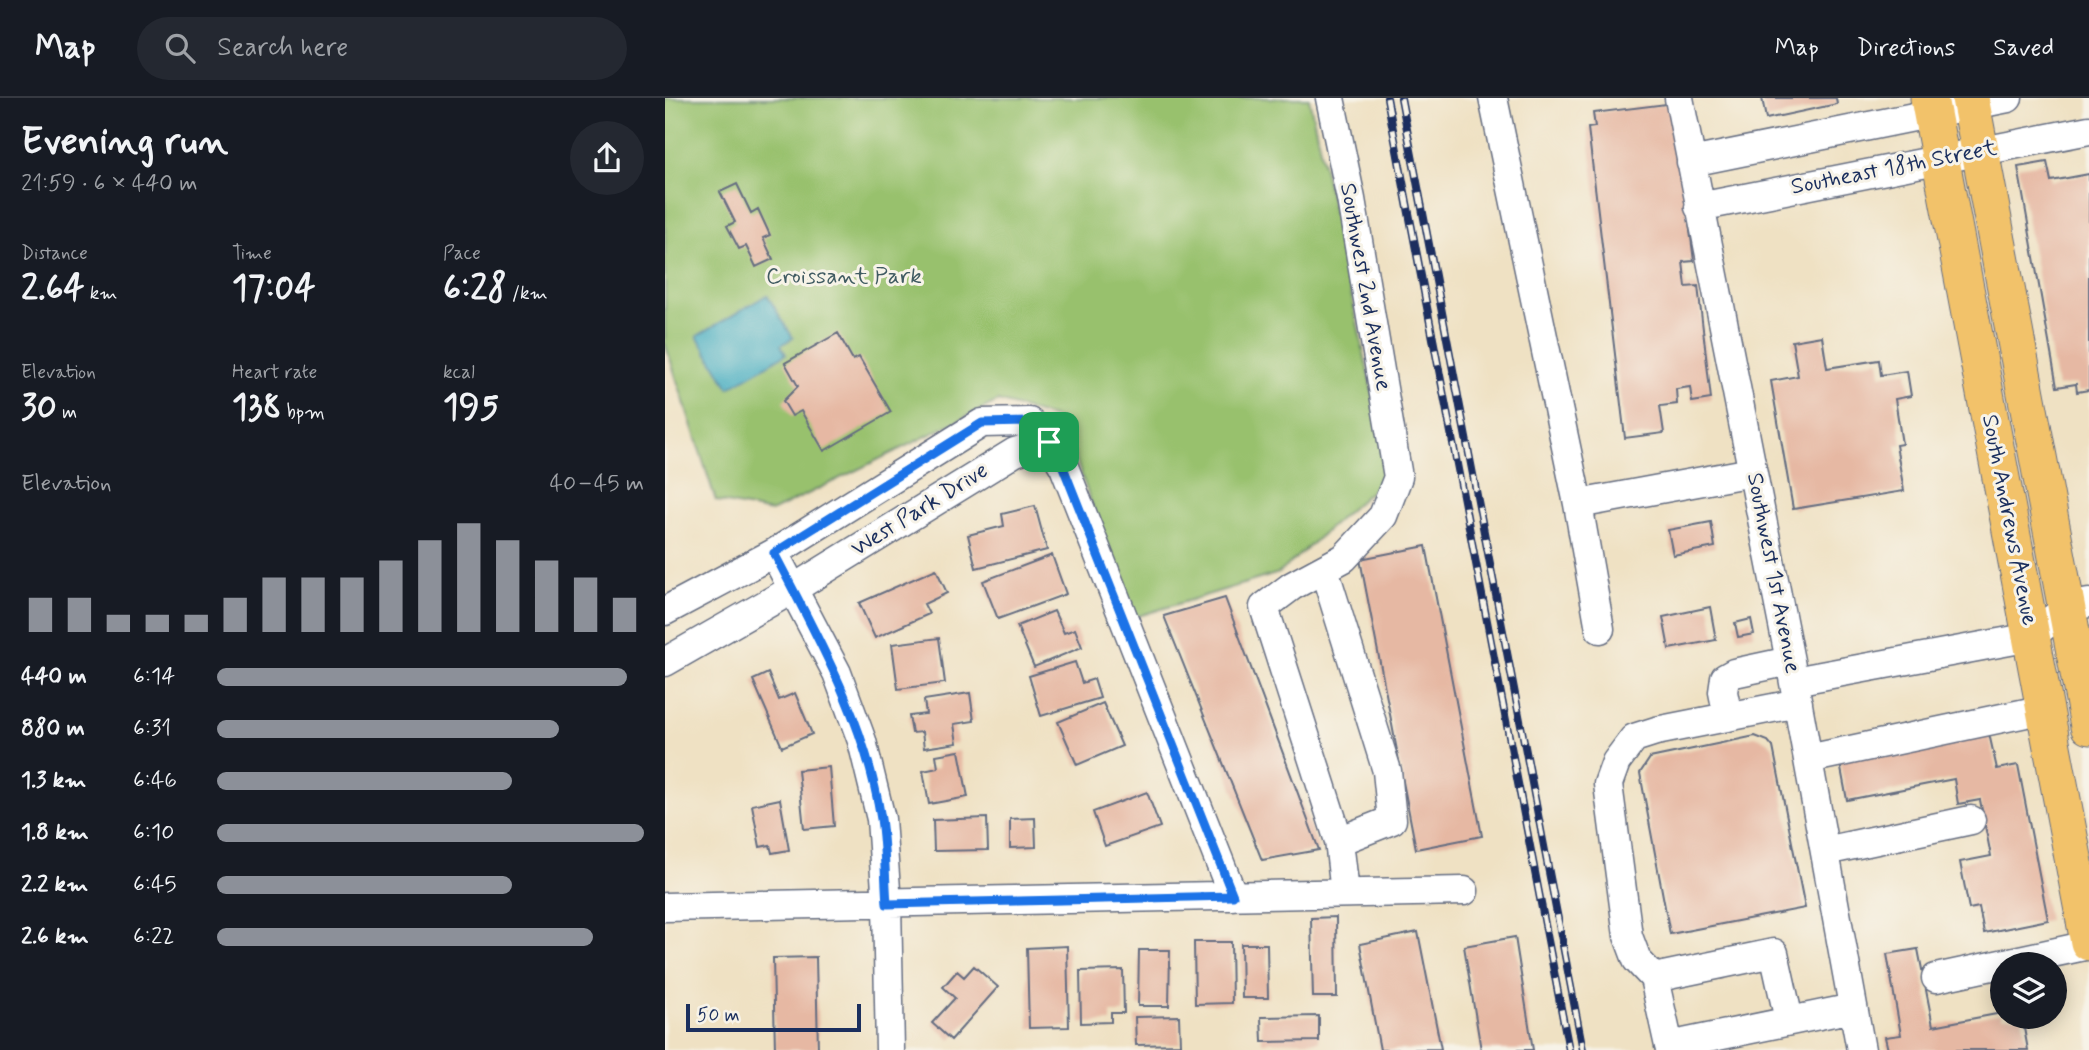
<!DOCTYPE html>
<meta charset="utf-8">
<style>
:root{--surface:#171b24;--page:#242831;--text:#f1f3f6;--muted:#9ea1a6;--line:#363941;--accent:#8c9099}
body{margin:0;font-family:Mynerve,sans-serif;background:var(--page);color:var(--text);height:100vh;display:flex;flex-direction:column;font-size:26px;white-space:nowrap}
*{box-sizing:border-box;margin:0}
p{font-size:23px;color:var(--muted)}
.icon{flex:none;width:38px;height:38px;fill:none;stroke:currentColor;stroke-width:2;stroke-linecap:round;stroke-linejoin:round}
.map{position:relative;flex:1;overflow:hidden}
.panel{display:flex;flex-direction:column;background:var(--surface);width:665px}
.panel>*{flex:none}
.fabs{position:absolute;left:1325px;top:854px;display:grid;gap:14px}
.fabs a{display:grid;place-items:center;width:77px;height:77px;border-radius:50%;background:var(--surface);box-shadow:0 4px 18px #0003;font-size:35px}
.scale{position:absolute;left:21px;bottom:18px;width:175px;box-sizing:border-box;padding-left:7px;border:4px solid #1b2f5e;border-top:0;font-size:19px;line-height:24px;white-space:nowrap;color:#1b2f5e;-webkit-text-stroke:5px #f7f3e8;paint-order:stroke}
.pin{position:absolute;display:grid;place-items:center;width:60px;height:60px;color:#fff;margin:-30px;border-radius:14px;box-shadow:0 4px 10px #0006}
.round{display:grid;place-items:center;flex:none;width:74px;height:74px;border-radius:37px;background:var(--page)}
.head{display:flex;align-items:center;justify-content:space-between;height:119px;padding:0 21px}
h1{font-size:38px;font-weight:800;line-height:52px}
.stats{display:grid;grid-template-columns:repeat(3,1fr);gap:10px;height:119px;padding:7px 21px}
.stats div{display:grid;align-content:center}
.stats b{font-size:35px;font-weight:800}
.stats small{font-size:19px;font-weight:400}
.stats p{font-size:19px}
.chart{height:196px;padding:14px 21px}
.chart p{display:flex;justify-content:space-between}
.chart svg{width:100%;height:126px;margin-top:7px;stroke:var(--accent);stroke-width:6}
ul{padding:0 21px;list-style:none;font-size:23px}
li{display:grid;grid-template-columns:112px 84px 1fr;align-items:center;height:52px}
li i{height:18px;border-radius:9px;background:var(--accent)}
header{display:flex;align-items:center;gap:42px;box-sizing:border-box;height:98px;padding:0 35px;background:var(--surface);border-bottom:2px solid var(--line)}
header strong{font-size:33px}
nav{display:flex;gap:38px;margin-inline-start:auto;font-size:24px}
.search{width:490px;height:63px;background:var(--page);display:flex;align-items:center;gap:18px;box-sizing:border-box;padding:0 24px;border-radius:38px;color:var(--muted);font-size:26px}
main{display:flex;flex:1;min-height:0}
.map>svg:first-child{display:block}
</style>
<header>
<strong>Map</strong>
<div class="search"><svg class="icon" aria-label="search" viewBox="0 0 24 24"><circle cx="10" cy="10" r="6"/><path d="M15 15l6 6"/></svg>Search here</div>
<nav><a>Map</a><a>Directions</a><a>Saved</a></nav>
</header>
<main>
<section class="panel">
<div class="head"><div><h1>Evening run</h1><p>21:59 · 6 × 440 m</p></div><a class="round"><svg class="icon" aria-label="share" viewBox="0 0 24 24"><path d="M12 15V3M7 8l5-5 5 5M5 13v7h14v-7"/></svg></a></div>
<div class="stats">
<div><p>Distance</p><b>2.64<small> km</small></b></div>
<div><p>Time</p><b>17:04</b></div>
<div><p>Pace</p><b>6:28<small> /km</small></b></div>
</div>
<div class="stats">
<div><p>Elevation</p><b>30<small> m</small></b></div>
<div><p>Heart rate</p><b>138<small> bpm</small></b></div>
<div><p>kcal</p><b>195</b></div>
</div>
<div class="chart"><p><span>Elevation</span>40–45 m</p>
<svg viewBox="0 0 160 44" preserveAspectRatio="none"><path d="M5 44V32M15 44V32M25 44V38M35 44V38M45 44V38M55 44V32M65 44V25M75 44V25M85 44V25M95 44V19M105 44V12M115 44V6M125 44V12M135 44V19M145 44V25M155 44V32"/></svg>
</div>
<ul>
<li><b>440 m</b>6:14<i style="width:96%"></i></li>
<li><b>880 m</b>6:31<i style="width:80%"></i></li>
<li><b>1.3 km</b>6:46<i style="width:69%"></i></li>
<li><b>1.8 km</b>6:10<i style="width:100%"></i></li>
<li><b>2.2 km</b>6:45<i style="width:69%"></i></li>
<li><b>2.6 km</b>6:22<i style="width:88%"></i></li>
</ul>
</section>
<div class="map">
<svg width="1424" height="952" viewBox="0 0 1424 952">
<rect width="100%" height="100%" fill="#f7f3e8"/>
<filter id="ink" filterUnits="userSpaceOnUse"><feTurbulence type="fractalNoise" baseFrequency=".0143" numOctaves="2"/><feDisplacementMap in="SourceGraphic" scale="14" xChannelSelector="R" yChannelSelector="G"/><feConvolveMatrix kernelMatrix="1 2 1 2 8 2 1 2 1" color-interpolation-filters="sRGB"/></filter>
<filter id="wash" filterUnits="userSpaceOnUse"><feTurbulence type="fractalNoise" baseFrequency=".00686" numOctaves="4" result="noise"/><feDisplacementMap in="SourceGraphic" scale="28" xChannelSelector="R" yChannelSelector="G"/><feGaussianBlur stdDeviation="1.57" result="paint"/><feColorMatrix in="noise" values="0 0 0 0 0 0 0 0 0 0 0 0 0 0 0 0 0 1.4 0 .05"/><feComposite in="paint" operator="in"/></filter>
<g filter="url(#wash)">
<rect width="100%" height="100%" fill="#efe1c3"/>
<path fill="#98c16d" stroke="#5a7866" stroke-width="2" d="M0 0H644L725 376 614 475 467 520 397 322 333 303 106 414 51 403 0 245Z"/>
<path fill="#40abc0" stroke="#2e6d8f" stroke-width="2" d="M102 197 128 240 116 247 121 256 64 290 32 238Z"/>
<g id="blocks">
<path fill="#e6b8a3" d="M1097 0H1171L1172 6 1101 21Z
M1009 5 1029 163 1018 164 1021 189 1033 188 1046 301 1027 304 1025 289 1011 291 1012 306 995 308 999 335 960 340 923 30 930 29 928 15Z
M1382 64 1386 83 1424 76V292L1412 294 1411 286 1392 289 1353 69Z
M72 86 86 115 93 111 105 137 98 140 108 161 91 169 81 148 74 151 62 128 70 124 55 94Z
M173 235 188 262 194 259 226 314 159 353 136 313 127 318 118 303 133 288 120 265Z
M1157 238 1162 270 1214 262 1216 277 1242 273 1246 298 1230 301 1237 346 1231 347 1239 393 1128 411 1106 283 1133 278 1127 243Z
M370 408 382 452 311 470 303 437 339 428 337 416Z
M1046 424 1050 449 1008 457 1003 432Z
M761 448 817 738 751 751 695 461Z
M387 457 401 496 333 521 318 483Z
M271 471 282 495 259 506 264 516 210 540 194 505Z
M560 500 654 752 597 762 499 518Z
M1045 509 1051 542 1004 551 998 519Z
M389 513 399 535 410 531 417 549 369 569 352 528Z
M1086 521 1089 536 1073 539 1070 525Z
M274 540 280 585 233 591 227 546Z
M410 564 417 585 429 581 435 600 376 618 364 578Z
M103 575 114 602 130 595 147 636 117 649 88 582Z
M305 595 309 623 289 626 292 645 259 650 257 634 247 635 244 618 261 616 259 602Z
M438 605 457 648 412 667 393 624Z
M1323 631 1332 671 1353 667 1383 822 1319 835 1314 809 1304 811 1295 764 1326 758 1315 702 1293 706 1289 681 1182 702 1174 660Z
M1090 638 1103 643 1108 649 1140 810 1005 836 975 675 985 660Z
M294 653 303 699 264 706 258 673 273 670 271 657Z
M164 669 169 728 139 731 133 672Z
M482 694 495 729 440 748 428 714Z
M115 701 124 752 107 755 105 747 95 749 87 707Z
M322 720 323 752 269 753 268 722Z
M370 720 371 749 345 750V721Z
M671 819 672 899H648L646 820Z
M753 834 776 951 715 952 695 846Z
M850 839 868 952H816L799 848Z
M529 844H566L567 905 530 906Z
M576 846H602L603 900H577Z
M402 848 404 929 364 930 362 850Z
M1253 851 1268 928 1337 915V919H1357L1363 952H1223L1220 939 1236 937 1222 856Z
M474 852H505L504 908H473Z
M151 859 153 952H110L108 860Z
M309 868 333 889 286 942 267 925 290 900 278 889 292 873 299 879Z
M458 872 459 915H446V924L416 925 415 873Z
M514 918 515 946 471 947 470 919Z
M654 918V943L597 944 596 919Z"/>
</g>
</g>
<g filter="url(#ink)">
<use href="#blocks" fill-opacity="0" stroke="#656d81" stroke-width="2"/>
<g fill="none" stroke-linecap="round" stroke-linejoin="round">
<defs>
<path id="minor" d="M665 0 686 101 733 379 718 418 679 460 627 488 599 509 674 743 680 795
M828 0 913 406
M1014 0 1125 563 1196 952
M1026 64 1343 0
M1034 109 1424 32
M109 455 172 575 197 643 216 721 222 806 225 952
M659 471 722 673 727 722 674 743
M0 513 109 455 317 325 364 324 384 344 399 369 568 798
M935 531 913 406 1087 374
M0 564 128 491 350 354 384 344
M1129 583 1366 539 1402 509 1424 505
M1063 619 1058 594 1060 580 1069 575 1125 563
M1143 661 1380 611
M1160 753 1306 722
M0 809 799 793
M989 880 972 862 963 838 943 686 951 664 969 640 991 633 1133 605
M1271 880 1424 847
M1124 922 1109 855 989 880 1004 948 1188 910"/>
<path id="major" d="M1264 0 1424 844
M1305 0 1424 628"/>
</defs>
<use href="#minor" stroke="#656d81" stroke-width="31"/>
<use href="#major" stroke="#656d81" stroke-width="39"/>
<use href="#minor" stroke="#fff" stroke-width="28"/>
<use href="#major" stroke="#f2c26a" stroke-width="37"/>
<defs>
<path id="rail" d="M722 0 904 952
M736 0 918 952"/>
</defs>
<use href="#rail" stroke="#1b2f5e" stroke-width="8"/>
<use href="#rail" stroke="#f7f3e8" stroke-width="5" stroke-dasharray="16" stroke-linecap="butt"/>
</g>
</g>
<g fill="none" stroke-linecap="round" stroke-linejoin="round" filter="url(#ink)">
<defs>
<path id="route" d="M364 324 384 344 398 369 568 798 222 806C220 778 220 748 216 721 201 624 153 540 109 455L317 325Z"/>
</defs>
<use href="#route" stroke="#fff" stroke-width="14"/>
<use href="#route" stroke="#1a73e8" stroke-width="9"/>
</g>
<g text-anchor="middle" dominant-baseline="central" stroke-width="6" stroke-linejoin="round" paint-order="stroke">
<g font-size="23" fill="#1b2f5e" stroke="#f7f3e8">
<text transform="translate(1229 70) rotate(-11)">Southeast 18th Street</text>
<text transform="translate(700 189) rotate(80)">Southwest 2nd Avenue</text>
<text transform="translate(255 412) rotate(-32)">West Park Drive</text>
<text transform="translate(1344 422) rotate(79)">South Andrews Avenue</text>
<text transform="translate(1108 475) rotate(79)">Southwest 1st Avenue</text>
</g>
<g font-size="23" fill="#405b62" stroke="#f7f3e8">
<text x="179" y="179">Croissant Park</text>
</g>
</g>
</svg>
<div class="fabs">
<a><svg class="icon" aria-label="layers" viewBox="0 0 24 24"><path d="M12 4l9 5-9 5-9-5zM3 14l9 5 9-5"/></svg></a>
</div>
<div class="scale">50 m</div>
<div class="pin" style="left:384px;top:344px;background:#1e9e55"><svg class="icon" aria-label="arrive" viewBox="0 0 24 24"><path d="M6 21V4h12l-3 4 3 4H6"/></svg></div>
</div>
</main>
